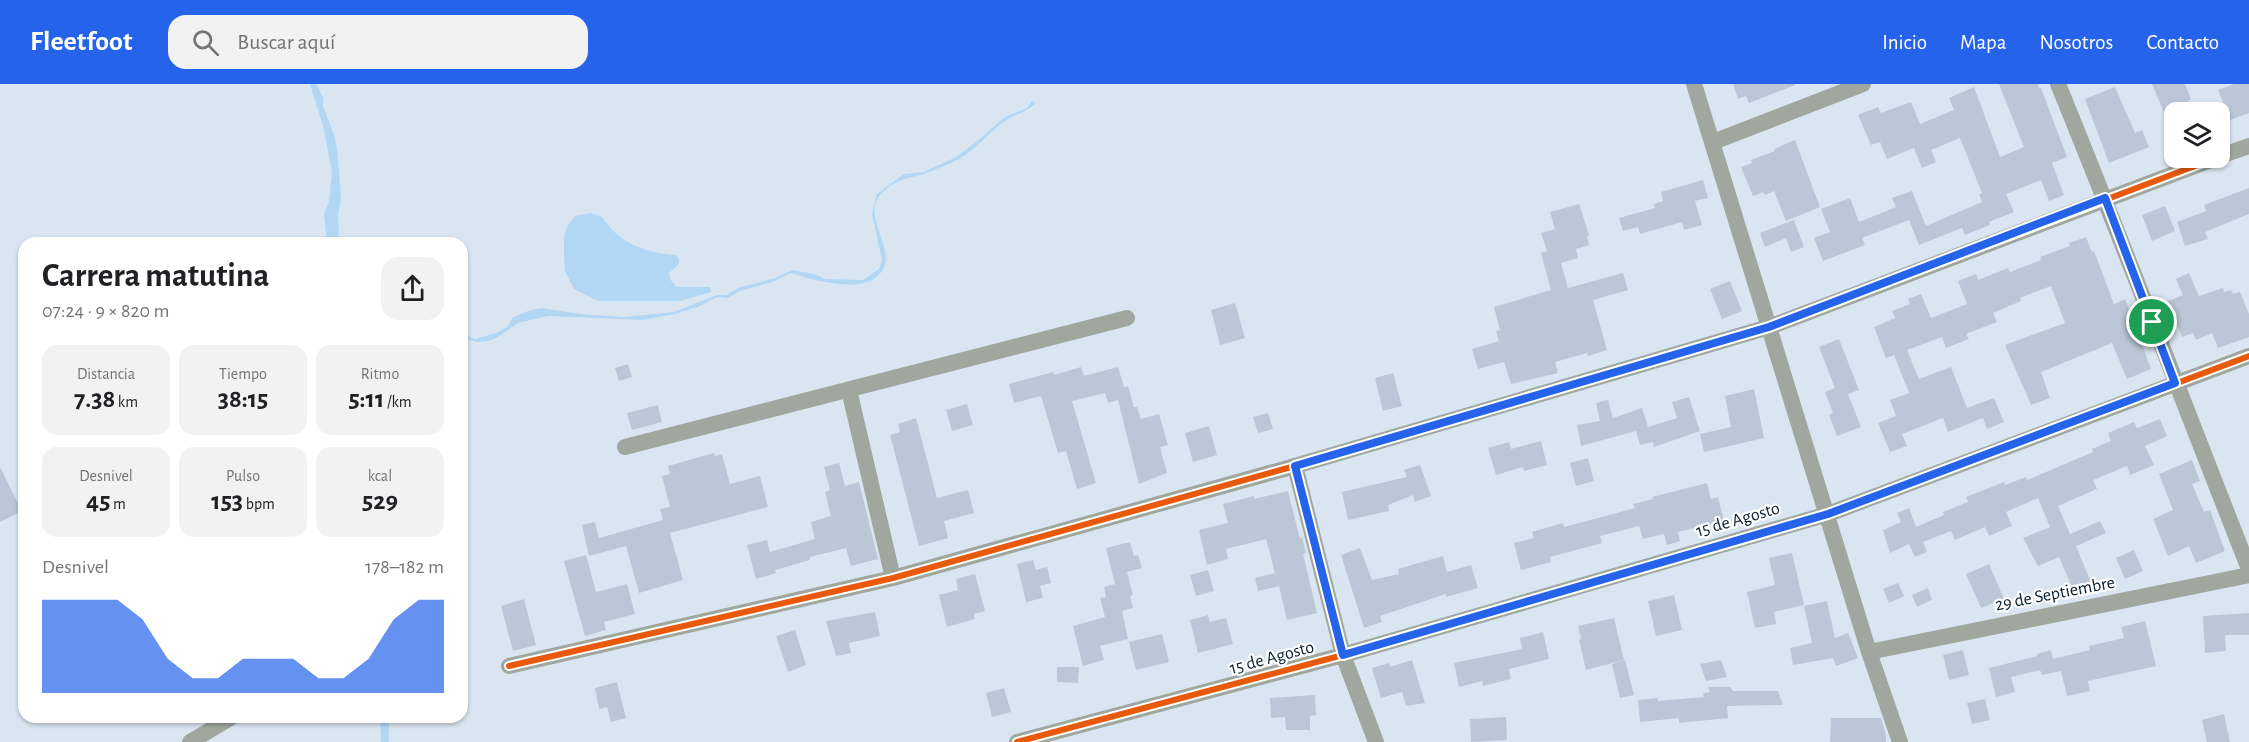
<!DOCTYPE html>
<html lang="es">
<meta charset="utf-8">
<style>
:root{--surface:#fff;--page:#f2f2f2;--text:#202124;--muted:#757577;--accent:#2563eb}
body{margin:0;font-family:"Alegreya Sans",sans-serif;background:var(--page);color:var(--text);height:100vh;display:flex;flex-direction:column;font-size:22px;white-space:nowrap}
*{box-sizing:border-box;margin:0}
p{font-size:20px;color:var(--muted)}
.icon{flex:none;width:33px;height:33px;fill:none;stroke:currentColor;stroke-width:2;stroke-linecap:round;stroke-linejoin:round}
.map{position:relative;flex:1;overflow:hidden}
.details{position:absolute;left:18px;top:153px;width:450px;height:486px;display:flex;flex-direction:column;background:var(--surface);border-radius:18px;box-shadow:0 2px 4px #0004}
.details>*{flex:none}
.tools{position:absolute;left:2164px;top:18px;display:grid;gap:12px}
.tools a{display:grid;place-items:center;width:66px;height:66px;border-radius:12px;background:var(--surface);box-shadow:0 2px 4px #0004;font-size:30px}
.pin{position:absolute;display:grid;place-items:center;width:51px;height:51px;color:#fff;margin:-26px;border:3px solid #fff;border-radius:50%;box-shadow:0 2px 6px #0007}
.round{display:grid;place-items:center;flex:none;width:63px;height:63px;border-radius:18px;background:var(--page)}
.overview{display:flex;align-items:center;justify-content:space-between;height:102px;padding:0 24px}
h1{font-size:33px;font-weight:700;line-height:45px}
.figures{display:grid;grid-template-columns:repeat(3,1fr);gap:9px;height:102px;padding:6px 24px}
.figures div{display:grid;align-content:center;border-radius:15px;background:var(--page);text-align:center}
.figures b{font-size:26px;font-weight:700}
.figures small{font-size:16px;font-weight:400}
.figures p{font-size:16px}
.chart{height:168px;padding:12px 24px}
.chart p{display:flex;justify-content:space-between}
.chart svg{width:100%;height:108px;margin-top:6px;fill:var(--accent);opacity:.7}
header{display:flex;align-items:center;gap:36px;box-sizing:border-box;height:84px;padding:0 30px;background:var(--accent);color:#fff}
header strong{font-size:28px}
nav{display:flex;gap:33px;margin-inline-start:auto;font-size:21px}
.search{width:420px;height:54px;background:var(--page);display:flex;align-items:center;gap:15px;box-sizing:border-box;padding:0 21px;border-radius:18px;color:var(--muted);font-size:22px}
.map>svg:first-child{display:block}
</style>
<header>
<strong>Fleetfoot</strong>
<div class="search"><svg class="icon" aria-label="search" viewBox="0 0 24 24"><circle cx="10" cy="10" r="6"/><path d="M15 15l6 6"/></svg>Buscar aquí</div>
<nav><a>Inicio</a><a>Mapa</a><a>Nosotros</a><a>Contacto</a></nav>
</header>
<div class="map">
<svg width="2249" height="658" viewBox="0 0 2249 658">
<rect width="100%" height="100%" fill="#d9e6f1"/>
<path fill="#b2d7f5" d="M310 0H316L323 13V22L334 51 337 64 341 114 338 131 339 159H327L324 130 329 118 332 88 323 42Z
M1032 17 1036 19C1027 28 1016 30 1005 37 989 48 976 65 959 75 951 79 942 83 934 86 913 96 899 91 881 110 858 135 906 172 875 194 856 208 812 196 791 189L775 197 740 207 728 214 717 213 698 223 675 230 642 236 548 232 518 239 498 253 489 257 478 258 462 254V250L475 255 497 249 508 242 512 234 528 227 541 224 581 230 623 233 674 228 717 211H726L738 204 775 194 792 186 815 190 825 195 863 196 879 185 882 176 872 130 877 110 904 90 924 88 954 74 970 63 1005 33 1027 24Z
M591 129 602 133C619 159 645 169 676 171L679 175V180L669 189 670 195 676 203H710L711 208 680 217H598L574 205 565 187 564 170V151L568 141 575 132Z
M380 633H389V658H381Z"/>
<path fill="#bbc7d7" d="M1733 0H1795V1L1749 19 1746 12 1738 15Z
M1999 0H2038L2039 4H2041L2067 73 2052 79 2064 111 2049 117 2041 96 2006 110 2014 128 1989 138 1990 141 1965 151 1962 144 1919 161 1909 136 1862 154 1865 161 1823 177 1814 154 1830 148 1821 125 1850 114 1859 138 1896 123 1892 114 1912 107 1926 142 1982 118 1979 110 1982 109 1960 54 1931 66 1936 78 1922 84 1914 64 1887 75 1880 58 1871 61 1858 31 1878 23 1881 29 1911 18 1920 40 1954 26 1949 14 1974 3 2000 73 2024 63Z
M2152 0H2185L2191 15 2188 17 2193 28H2175V55Z
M2234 0H2249V29L2230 36 2218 6Z
M2115 3 2135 49 2142 46 2149 63 2109 79 2085 15Z
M1795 56 1820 123 1786 137 1774 107 1765 111 1763 108 1753 112 1741 83 1752 79 1751 76 1775 67 1774 65Z
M1703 96 1708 114 1695 117 1702 141 1684 146 1682 138 1640 150 1638 143 1623 147 1619 134 1655 124 1654 120 1663 117 1661 108Z
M2249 104V130L2205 148 2208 155 2185 162 2177 138 2206 127 2204 121Z
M1579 120 1589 151 1587 152 1589 161 1576 165 1578 174 1561 179 1568 204 1623 189 1628 206 1593 216 1607 266 1588 272 1587 269 1555 278 1558 289 1511 300 1504 278 1478 285 1472 265 1499 257 1496 247 1500 246 1494 223 1551 206 1541 169 1547 167 1541 149 1555 145 1550 128Z
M2165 122 2175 147 2152 157 2142 131Z
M1794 136 1804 163 1791 168 1786 154 1765 163 1760 149Z
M2086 153 2092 168 2094 167 2114 220 2125 215 2151 285 2127 295 2112 259 2041 288 2050 314 2031 321 2005 261 2065 239 2051 202 2020 214 2021 217 1993 229 1997 238 1966 250 1969 255 1946 264 1942 253 1907 266 1919 295 1951 283 1967 324 1994 314 2004 338 1987 345 1983 334 1948 348 1943 334 1902 350 1907 362 1890 368 1878 339 1896 332 1890 316 1909 309 1894 271 1886 274 1874 243 1895 234 1892 227 1910 220 1908 215 1921 210 1931 234 1967 220 1958 197 1976 190 1978 196 2008 184 2010 188 2041 176 2040 173 2070 162 2069 159Z
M2189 189 2199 212 2223 204 2224 208 2231 206 2233 210 2240 208 2249 230V253L2218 264 2212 249 2196 256 2193 249 2182 253 2168 217 2183 211 2176 195Z
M1730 197 1742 227 1722 235 1710 205Z
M1235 219 1245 254 1220 261 1211 226Z
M1839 255 1859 306 1848 310 1861 343 1837 352 1829 331 1833 329 1825 308 1835 304 1819 263Z
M628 280 632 293 619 297 615 284Z
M1081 283 1084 292 1118 283 1124 303 1128 302 1134 323H1137L1141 335 1159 330 1168 361 1160 363 1167 389 1139 400 1118 316 1108 319 1105 309 1072 317 1096 399 1077 405 1066 367 1058 369 1041 312 1014 319 1009 300 1053 288 1054 291Z
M1393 289 1402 322 1383 327 1375 294Z
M1754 305 1764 354 1704 368 1700 350 1731 343 1725 312Z
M1689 313 1700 347 1654 363 1653 358 1640 361 1636 347 1581 362 1577 341 1600 337 1596 319 1608 316 1613 334 1642 324 1648 343 1677 334 1672 318Z
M967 320 973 341 952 347 946 326Z
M658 321 662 338 632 346 627 329Z
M1268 329 1273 345 1258 349 1253 333Z
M916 334 937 414 968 406 974 429 944 437 948 454 919 462 890 351 900 348 898 340Z
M2160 335 2167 352 2145 362 2154 381 2130 391 2127 382 2093 396 2097 405 2058 422 2070 450 2100 437 2106 449 2076 462 2092 501 2074 508 2059 473 2038 482 2023 454 2050 443 2038 414 2006 428 2012 442 1989 452 1985 443 1955 456 1951 447 1923 458 1927 468 1915 473 1909 460 1890 469 1883 446 1901 438 1897 429 1909 424 1916 443 1944 431 1943 428 1968 418 1966 413 2004 398 2005 401 2026 393 2027 396 2093 368 2092 365 2111 357 2108 349 2134 338 2137 344Z
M1209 342 1217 371 1193 378 1185 349Z
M1541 357 1547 381 1524 387 1523 383 1496 391 1488 364 1509 358 1511 365Z
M714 369 715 372 722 370 730 400 760 392 768 423 670 449 683 496 639 509 626 462 589 472 582 441 595 438 599 454 663 436 660 425 670 423 662 392 670 390 668 382Z
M1588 374 1594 397 1576 402 1570 379Z
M2192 376 2200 397 2192 400 2204 428 2210 426 2225 467 2196 479 2189 462 2168 472 2153 435 2173 426 2159 390Z
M839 379 845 402 859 398 878 475 851 482 846 464 810 473V476L775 486 776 489 756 495 747 461 767 456 770 468 815 455 811 438 831 432 825 408 830 406 824 383Z
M1420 381 1431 412 1415 418 1413 411 1388 421 1389 427 1348 436 1342 408 1407 393 1404 386Z
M0 383 22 427 0 438Z
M1707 399 1711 415 1718 413 1724 437 1678 448 1680 457 1667 461 1664 450 1643 455 1639 442 1600 452 1602 459 1550 473 1551 478 1521 486 1514 459 1534 454 1532 448 1563 439 1564 443 1598 434 1635 424 1633 420 1653 415 1652 413Z
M1288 407 1298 447 1300 454 1302 453 1306 469 1303 470 1317 529 1287 536 1279 502 1258 507 1255 494 1275 489 1266 455 1226 465 1228 475 1207 481 1199 446 1228 439 1223 420 1254 412V415Z
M1130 458 1134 472 1138 471 1142 484 1127 488 1133 511 1130 512 1133 524 1122 527 1128 555 1100 562 1104 576 1083 582 1073 542 1105 533 1100 514 1106 513 1104 503 1115 500 1106 464Z
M1360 464 1372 496 1399 490 1398 485 1443 472 1447 488 1471 481 1478 504 1446 513V510L1380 532 1382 538 1364 544 1341 471Z
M2134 466 2143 487 2125 495 2116 474Z
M1792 469 1804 521 1774 528 1776 540 1755 544 1747 508 1775 501 1769 474Z
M586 471 596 508 627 500 635 530 604 538 606 546 585 552 564 477Z
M1033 476 1036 486 1047 483 1051 499 1040 502 1043 514 1026 518 1017 480Z
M1989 480 2004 515 1981 524 1966 490Z
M1208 486 1214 507 1196 512 1190 491Z
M975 490 985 527 974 530 975 535 947 543 939 511 958 506 956 495Z
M1898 499 1904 512 1889 519 1883 505Z
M1928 504 1932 516 1917 523 1912 511Z
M1674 511 1682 546 1656 552 1648 517Z
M524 515 536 561 513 567 501 522Z
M1827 517 1835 554 1848 549 1858 574 1836 582 1833 574 1793 581 1790 564 1812 559 1804 522Z
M875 528 880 552 849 559 851 569 836 572 826 537Z
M2249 529V551H2225L2226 567 2205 569 2203 532Z
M1208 531 1210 538 1226 534 1233 560 1198 569 1190 536Z
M1614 534 1624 576 1586 586 1579 556 1581 555 1578 542Z
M2145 537 2156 582 2088 597 2090 607 2067 612 2061 587 2042 591 2040 586 2011 593 2015 608 1996 613 1989 584 2037 572V570L2051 566 2053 575 2090 566 2089 562 2124 554 2121 543Z
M795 546 806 581 788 588 776 552Z
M1543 548 1549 575 1509 585 1511 595 1483 602 1482 597 1459 603 1454 579 1522 565 1520 554Z
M1162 550 1169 578 1136 586 1129 558Z
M1963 566 1969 591 1949 596 1943 571Z
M1412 576 1425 619 1406 622 1402 608 1381 614 1372 584 1389 579 1390 583Z
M1625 576 1634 611 1620 614 1612 580Z
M1721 576 1727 593 1706 597 1700 580Z
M1057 583H1079L1078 599 1057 598Z
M617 598 626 634 611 638 607 623 599 625 595 604Z
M1708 603H1730L1733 607H1778L1783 621 1727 622 1728 634 1679 639V634L1640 638 1638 616 1658 614V617L1704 613 1703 609 1710 608Z
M1004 604 1011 628 992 633 986 609Z
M1315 611 1316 631 1310 632V646H1286L1285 633 1271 634 1270 614Z
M1985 615 1990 636 1972 640 1967 619Z
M2224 630 2230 658H2207L2202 636Z
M1506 633 1507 656 1471 658 1470 635Z
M1831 634H1881L1886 651V658H1830Z"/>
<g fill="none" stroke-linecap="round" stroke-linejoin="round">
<path stroke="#9fa79e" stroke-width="16" d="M1694 0 1869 568 1900 658
M2058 0C2124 161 2185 323 2249 485
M1713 58 1863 0
M2220 72 2249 62
M849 306 893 494
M625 363 1127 234
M1295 382 1343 571 1376 658
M1869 568 2249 491
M509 582 893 494 1295 382 1769 243 2216 74
M190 658 232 633
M1017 658 1343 571 1828 430 2249 272"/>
<defs>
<path id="cycleway" d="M509 582 893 494 1295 382 1769 243 2216 74
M1017 658 1343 571 1828 430 2249 272"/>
</defs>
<use href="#cycleway" stroke="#fff" stroke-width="10"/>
<use href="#cycleway" stroke="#e8590c" stroke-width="6"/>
</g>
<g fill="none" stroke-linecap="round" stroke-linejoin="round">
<defs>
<path id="route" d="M2105 114 2175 299 1828 430 1343 571 1295 382 1769 243Z"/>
</defs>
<use href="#route" stroke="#fff" stroke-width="12"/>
<use href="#route" stroke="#2563eb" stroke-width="8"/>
</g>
<g text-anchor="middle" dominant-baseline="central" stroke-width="4.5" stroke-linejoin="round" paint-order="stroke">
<g font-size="18" fill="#041e30" stroke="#fff">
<text transform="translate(1738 436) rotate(-16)">15 de Agosto</text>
<text transform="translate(2055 510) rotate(-11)">29 de Septiembre</text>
<text transform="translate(1272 574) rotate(-15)">15 de Agosto</text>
</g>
</g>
</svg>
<div class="tools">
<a><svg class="icon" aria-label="layers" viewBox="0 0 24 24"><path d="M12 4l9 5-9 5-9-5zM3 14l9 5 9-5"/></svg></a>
</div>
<div class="pin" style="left:2152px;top:238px;background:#1e9e55"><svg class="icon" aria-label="arrive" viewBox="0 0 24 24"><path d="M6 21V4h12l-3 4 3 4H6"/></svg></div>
<section class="details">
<div class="overview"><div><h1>Carrera matutina</h1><p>07:24 · 9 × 820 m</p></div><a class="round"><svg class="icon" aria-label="share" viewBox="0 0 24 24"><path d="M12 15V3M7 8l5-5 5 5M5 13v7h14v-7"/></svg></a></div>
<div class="figures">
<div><p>Distancia</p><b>7.38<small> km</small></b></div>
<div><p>Tiempo</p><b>38:15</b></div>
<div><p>Ritmo</p><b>5:11<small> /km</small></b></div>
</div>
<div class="figures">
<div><p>Desnivel</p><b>45<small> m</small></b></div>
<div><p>Pulso</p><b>153<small> bpm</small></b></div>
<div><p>kcal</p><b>529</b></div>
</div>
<div class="chart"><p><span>Desnivel</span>178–182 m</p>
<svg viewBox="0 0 160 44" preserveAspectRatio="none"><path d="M0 44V6L10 6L20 6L30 6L40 14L50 30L60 38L70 38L80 30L90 30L100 30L110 38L120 38L130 30L140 14L150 6L160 6V44z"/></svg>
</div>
</section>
</div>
